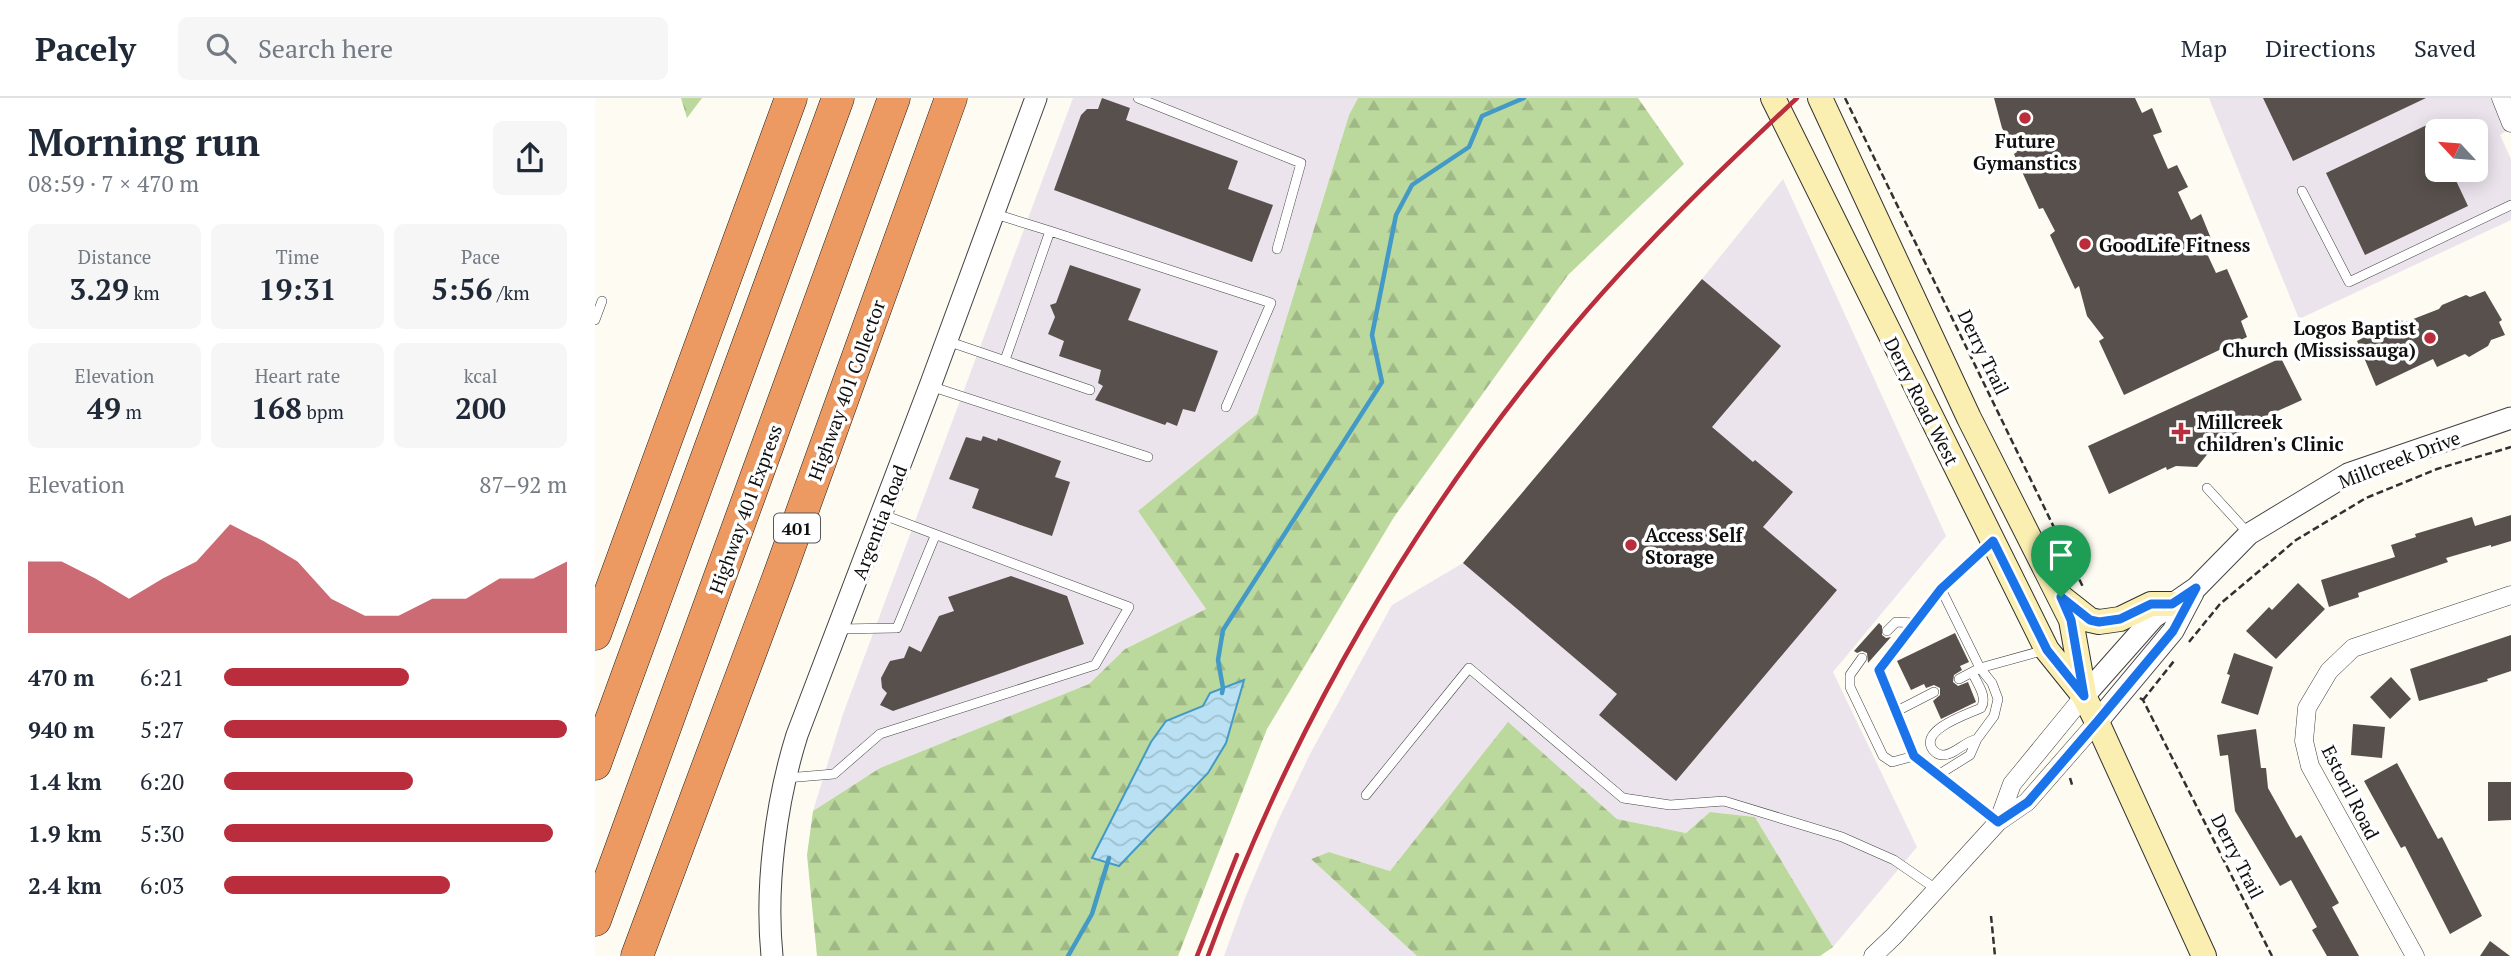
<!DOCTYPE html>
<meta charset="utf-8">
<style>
:root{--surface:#fff;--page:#f6f6f7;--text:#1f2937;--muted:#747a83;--line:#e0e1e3;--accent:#b92d3c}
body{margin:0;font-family:"PT Serif",serif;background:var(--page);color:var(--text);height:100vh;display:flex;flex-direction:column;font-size:26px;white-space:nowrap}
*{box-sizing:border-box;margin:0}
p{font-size:23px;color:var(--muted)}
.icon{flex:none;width:38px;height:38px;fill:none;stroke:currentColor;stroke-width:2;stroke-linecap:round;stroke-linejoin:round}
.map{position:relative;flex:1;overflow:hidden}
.panel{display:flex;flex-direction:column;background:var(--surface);width:595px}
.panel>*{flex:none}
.needle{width:46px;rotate:296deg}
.fabs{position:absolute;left:1830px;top:21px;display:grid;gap:14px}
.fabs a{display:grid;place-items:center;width:63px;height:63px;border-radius:10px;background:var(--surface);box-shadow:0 4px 18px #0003;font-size:35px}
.pin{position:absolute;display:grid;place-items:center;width:60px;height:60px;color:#fff;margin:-72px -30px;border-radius:50% 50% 50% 0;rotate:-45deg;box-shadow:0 0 7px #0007}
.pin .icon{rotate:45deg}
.round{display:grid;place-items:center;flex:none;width:74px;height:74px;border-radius:10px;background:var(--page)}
.summary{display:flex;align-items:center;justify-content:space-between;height:119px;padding:0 28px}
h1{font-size:38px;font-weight:600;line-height:52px}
.figures{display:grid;grid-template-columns:repeat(3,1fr);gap:10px;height:119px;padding:7px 28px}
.figures div{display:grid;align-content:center;border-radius:10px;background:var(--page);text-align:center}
.figures b{font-size:30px;font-weight:600}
.figures small{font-size:19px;font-weight:400}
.figures p{font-size:19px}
.chart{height:196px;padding:14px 28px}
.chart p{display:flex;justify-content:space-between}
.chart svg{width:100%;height:126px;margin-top:7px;fill:var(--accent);opacity:.7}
ul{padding:0 28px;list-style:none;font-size:23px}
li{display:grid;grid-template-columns:112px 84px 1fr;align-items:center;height:52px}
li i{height:18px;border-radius:9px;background:var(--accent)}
header{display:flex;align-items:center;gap:42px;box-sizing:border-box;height:98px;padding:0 35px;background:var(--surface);border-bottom:2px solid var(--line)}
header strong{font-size:33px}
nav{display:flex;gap:38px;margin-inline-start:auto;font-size:24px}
.search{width:490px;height:63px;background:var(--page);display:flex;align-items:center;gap:18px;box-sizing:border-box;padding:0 24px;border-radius:10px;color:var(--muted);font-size:26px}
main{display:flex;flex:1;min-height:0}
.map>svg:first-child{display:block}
</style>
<header>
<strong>Pacely</strong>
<div class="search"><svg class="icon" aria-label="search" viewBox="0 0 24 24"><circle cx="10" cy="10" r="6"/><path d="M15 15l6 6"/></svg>Search here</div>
<nav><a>Map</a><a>Directions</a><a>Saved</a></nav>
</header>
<main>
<section class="panel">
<div class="summary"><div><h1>Morning run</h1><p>08:59 · 7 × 470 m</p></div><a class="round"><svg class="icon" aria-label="share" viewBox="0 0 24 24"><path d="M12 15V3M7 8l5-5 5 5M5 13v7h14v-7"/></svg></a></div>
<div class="figures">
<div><p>Distance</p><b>3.29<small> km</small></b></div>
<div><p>Time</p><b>19:31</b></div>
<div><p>Pace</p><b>5:56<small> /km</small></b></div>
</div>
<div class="figures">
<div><p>Elevation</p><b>49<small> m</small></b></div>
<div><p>Heart rate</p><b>168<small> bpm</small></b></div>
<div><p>kcal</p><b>200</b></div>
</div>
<div class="chart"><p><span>Elevation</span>87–92 m</p>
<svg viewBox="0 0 160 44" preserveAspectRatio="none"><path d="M0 44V19L10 19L20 25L30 32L40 25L50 19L60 6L70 12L80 19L90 32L100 38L110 38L120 32L130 32L140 25L150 25L160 19V44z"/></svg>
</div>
<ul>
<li><b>470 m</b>6:21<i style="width:54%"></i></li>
<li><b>940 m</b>5:27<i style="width:100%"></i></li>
<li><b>1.4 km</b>6:20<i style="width:55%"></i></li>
<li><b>1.9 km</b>5:30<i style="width:96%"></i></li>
<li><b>2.4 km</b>6:03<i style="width:66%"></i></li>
</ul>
</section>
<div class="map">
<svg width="1916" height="858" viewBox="0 0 1916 858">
<defs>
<pattern id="forest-firs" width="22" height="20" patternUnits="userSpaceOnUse" patternTransform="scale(1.75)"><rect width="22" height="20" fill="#bbd89d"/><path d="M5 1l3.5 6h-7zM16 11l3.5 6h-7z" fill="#a0b886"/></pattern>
<pattern id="water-waves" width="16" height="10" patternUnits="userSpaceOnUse" patternTransform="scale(1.75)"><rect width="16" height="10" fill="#b9e1f3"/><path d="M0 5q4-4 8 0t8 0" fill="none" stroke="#9ec0cf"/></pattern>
</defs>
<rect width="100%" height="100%" fill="#fefbf2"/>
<path fill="#ece4ed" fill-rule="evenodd" d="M478 0H763L754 17 662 316 543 413 611 511 530 551 494 586 285 670 218 713 248 616Z
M1614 0H1916V30L1905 37 1916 61V122L1704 221ZM1843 33H1881V72H1843Z
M1188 81 1351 438 1238 574 1322 749 1238 849 1160 719 1115 714 1091 735 1022 721 913 625 795 773 734 754 716 761 822 858H629L650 800 681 727 715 656 797 507 868 465 1107 181Z"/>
<path fill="url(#forest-firs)" d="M86 0H107L92 20Z
M763 0H1043L1089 66 973 177 799 419 672 631 583 858H222L212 757 218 713 285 670 494 586 530 551 611 511 543 413 662 316 754 17Z
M913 624 1022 721 1091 735 1115 714 1160 719 1238 849 1225 858H822L716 761 734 754 795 773Z"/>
<path fill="url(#water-waves)" stroke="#449ac7" stroke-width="2" d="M649 582 631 645 613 675 524 768 497 760 556 644 571 623 608 608 615 595Z"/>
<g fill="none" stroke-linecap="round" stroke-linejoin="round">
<path stroke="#449ac7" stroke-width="4.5" d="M627 595 628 590 623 562 628 532 787 284 777 237 801 117 817 87 874 49 887 18 929 0
M473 858 497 816 514 760"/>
</g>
<path fill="#58504c" d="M507 0 535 10 531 22 643 63 633 91 678 107 657 164 459 92 486 17 492 11H503Z
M1399 0H1540L1547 15 1557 10 1567 34 1558 37 1573 71 1582 67 1593 89 1583 94 1596 122 1606 116 1617 143 1608 147 1621 175 1632 171 1653 219 1646 223 1652 239 1529 297 1504 243 1509 240 1492 218 1484 188 1480 191 1455 137 1460 133 1448 110 1444 111 1419 56 1422 54 1407 30Z
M1668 0H1831L1698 63Z
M1834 26 1843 44V72H1856L1873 108 1770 157 1731 75Z
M475 167 546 191 533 222 623 253 600 314 588 311 582 328 572 324 570 327 500 302 508 288 503 285 506 272 464 258 469 243 453 236 460 219 455 207 461 205Z
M1107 181 1186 248 1117 329 1158 364 1160 362 1198 394 1168 429 1242 492 1081 683 1004 617 1022 596 868 465Z
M1890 193 1907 222 1904 224 1910 237 1896 242 1893 248 1874 259 1870 256 1842 269 1838 261 1781 288 1762 243 1794 226 1795 228 1807 222 1808 225 1844 211 1847 207 1871 197 1875 199Z
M1686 260 1707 302 1665 321 1667 324 1626 343V348L1615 353 1602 369 1581 368 1572 372 1571 369 1514 396 1493 348Z
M388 338 402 343 403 340 466 363 460 379 475 384 457 438 377 410 384 391 354 381 371 339 386 343Z
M1916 417V443L1896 449V447L1851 460 1853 464 1763 495 1764 499 1734 509 1726 482 1800 459 1796 447 1821 439 1820 436 1877 419 1880 428Z
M416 478 472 498 489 546 298 613 285 607 292 595 287 590 286 580 295 563 309 560 314 548 326 554 344 518 359 513 353 499Z
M1703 485 1730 511 1681 561 1651 533 1674 509 1677 512Z
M1284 525 1287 528V537L1291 540 1296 539 1273 565 1272 555 1267 553 1262 555 1259 553Z
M1360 535 1374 564 1365 568 1367 572 1359 577 1358 584 1363 588 1373 584 1381 604 1346 621 1338 603 1345 597V590L1339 587 1331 590 1329 586 1316 592 1302 563Z
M1916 537V573L1892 581 1893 583 1824 603 1815 571Z
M1639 555 1678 569 1663 617 1626 605 1635 577 1632 576Z
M1796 579 1816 601 1795 621 1775 599Z
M1758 626 1790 629 1787 660 1756 657Z
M1661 631 1666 670H1671L1673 690 1701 740 1706 737 1744 805 1737 809 1764 858H1732L1717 832 1722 829 1696 782 1685 788 1640 713 1633 657 1625 658 1622 637Z
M1802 665 1843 741 1847 739 1887 818 1855 836 1810 748 1806 750 1769 683Z
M1893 684H1916V722L1893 723Z
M1895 843 1915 858H1885Z"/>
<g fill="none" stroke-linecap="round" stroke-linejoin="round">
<defs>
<path id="service" d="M543 0 706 65 682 151
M1707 93 1754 184 1916 107
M397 115 455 133 410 262
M455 133 676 205 631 309
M0 222 7 203
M352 243 495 292
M335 288 553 359
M1612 390 1653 435
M1397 444 1346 491 1284 572 1319 658 1403 724
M1346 491 1385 570 1364 581
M243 531 302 530 340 438
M1292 533 1301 524 1320 525
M1267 560 1255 577V589L1288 658 1297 664 1319 658
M1377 574C1382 585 1393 599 1386 610 1373 616 1323 632 1338 652 1341 655 1343 657 1348 657 1359 657 1369 644 1382 641
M1302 613 1339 594
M1343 677 1375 657 1382 641 1399 618 1403 601 1397 585 1385 570 1450 552
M191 680 239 676 285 636 500 567 534 509 286 416
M771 697 874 570 1028 700 1075 707 1129 703 1247 739 1299 762 1341 791"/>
<path id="minor" d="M1906 0 1916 25
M1403 724 1417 686 1489 598
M1278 858 1299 838 1403 724 1432 704 1502 624
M1820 858 1715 668 1709 643 1712 610 1734 573 1758 550 1916 497"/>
<path id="tertiary" d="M1489 598 1559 519 1601 490 1654 436 1753 376 1916 320
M1502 624 1578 533 1598 495
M177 858C170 788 181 704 202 637L335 288 441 0"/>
<path id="secondary" d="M1178 0 1452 552 1489 598 1502 624 1609 858
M1225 0 1374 320 1476 522 1489 595
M1467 500 1495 522 1504 524 1525 521 1556 506H1578"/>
<path id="motorway" d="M0 536 196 0
M0 666 243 0
M0 822 299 0
M42 858 185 475 356 0"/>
</defs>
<use href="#service" stroke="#424242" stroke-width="10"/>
<use href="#minor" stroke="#424242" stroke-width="19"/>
<use href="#tertiary" stroke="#424242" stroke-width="23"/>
<use href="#secondary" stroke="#313131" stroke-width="26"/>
<use href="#motorway" stroke="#202020" stroke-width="33"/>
<path stroke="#313131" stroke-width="2.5" stroke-dasharray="7 3.5" stroke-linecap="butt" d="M1250 0 1488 489
M1594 544 1625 506 1701 442 1771 400 1842 371 1916 349
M1545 600 1548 602 1677 858
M1548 602 1579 563
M1475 680 1478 690
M1396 818 1400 858"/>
<use href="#service" stroke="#fff" stroke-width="9"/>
<use href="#minor" stroke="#fff" stroke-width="18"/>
<use href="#tertiary" stroke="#fff" stroke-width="21"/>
<use href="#secondary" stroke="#fbeeb1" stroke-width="24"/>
<use href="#motorway" stroke="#ed9962" stroke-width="32"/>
<path stroke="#b92d3c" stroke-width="4.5" d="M602 858 642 757
M613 858C696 630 820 416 977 230 1046 148 1124 73 1202 0"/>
</g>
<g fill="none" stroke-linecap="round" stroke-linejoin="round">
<defs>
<path id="route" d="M1398 443 1452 552 1489 598 1476 522 1466 499 1495 522 1504 524 1525 521 1556 506H1577L1601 490 1578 533 1502 624 1433 704 1403 724 1319 658 1284 572 1346 491Z"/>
</defs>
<use href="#route" stroke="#fff" stroke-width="14"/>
<use href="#route" stroke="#1a73e8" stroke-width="9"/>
</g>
<g fill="#b92d3c" stroke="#fff" stroke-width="2.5">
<circle cx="1430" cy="20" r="7"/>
<circle cx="1490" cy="146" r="7"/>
<circle cx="1835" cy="240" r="7"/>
<path d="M1582.5 323.5h7v7h7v7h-7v7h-7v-7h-7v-7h7z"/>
<circle cx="1036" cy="447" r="7"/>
</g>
<g text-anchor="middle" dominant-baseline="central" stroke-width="7" stroke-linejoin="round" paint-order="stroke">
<rect fill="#fff" stroke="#575757" stroke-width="2" x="179" y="415.5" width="46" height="29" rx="5"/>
<g font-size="18" font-weight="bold" fill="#0f0f0f">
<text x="202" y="430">401</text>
</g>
<g font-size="19" font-weight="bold" fill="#0f0f0f" stroke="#fff" text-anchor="start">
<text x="1430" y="42" text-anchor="middle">Future<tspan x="1430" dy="22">Gymanstics</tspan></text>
<text x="1504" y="146">GoodLife Fitness</text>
<text x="1821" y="229" text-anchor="end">Logos Baptist<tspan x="1821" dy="22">Church (Mississauga)</tspan></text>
<text x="1602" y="323">Millcreek<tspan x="1602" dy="22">children's Clinic</tspan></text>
<text x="1050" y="436">Access Self<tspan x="1050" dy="22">Storage</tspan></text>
</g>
<g font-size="19" fill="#0f0f0f" stroke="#fff">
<text transform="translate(1389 254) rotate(64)">Derry Trail</text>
<text transform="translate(251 292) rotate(-70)">Highway 401 Collector</text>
<text transform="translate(1327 303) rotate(63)">Derry Road West</text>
<text transform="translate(1804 361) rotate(-21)">Millcreek Drive</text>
<text transform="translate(150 411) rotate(-70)">Highway 401 Express</text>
<text transform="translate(284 424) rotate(-69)">Argentia Road</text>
<text transform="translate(1756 694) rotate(63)">Estoril Road</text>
<text transform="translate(1643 758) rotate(63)">Derry Trail</text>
</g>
</g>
</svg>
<div class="fabs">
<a><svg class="needle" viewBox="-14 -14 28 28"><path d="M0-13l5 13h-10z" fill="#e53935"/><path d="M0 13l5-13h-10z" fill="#747a83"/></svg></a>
</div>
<div class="pin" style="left:1466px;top:499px;background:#1e9e55"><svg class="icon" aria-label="arrive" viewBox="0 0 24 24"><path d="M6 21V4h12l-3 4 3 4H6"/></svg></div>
</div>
</main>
